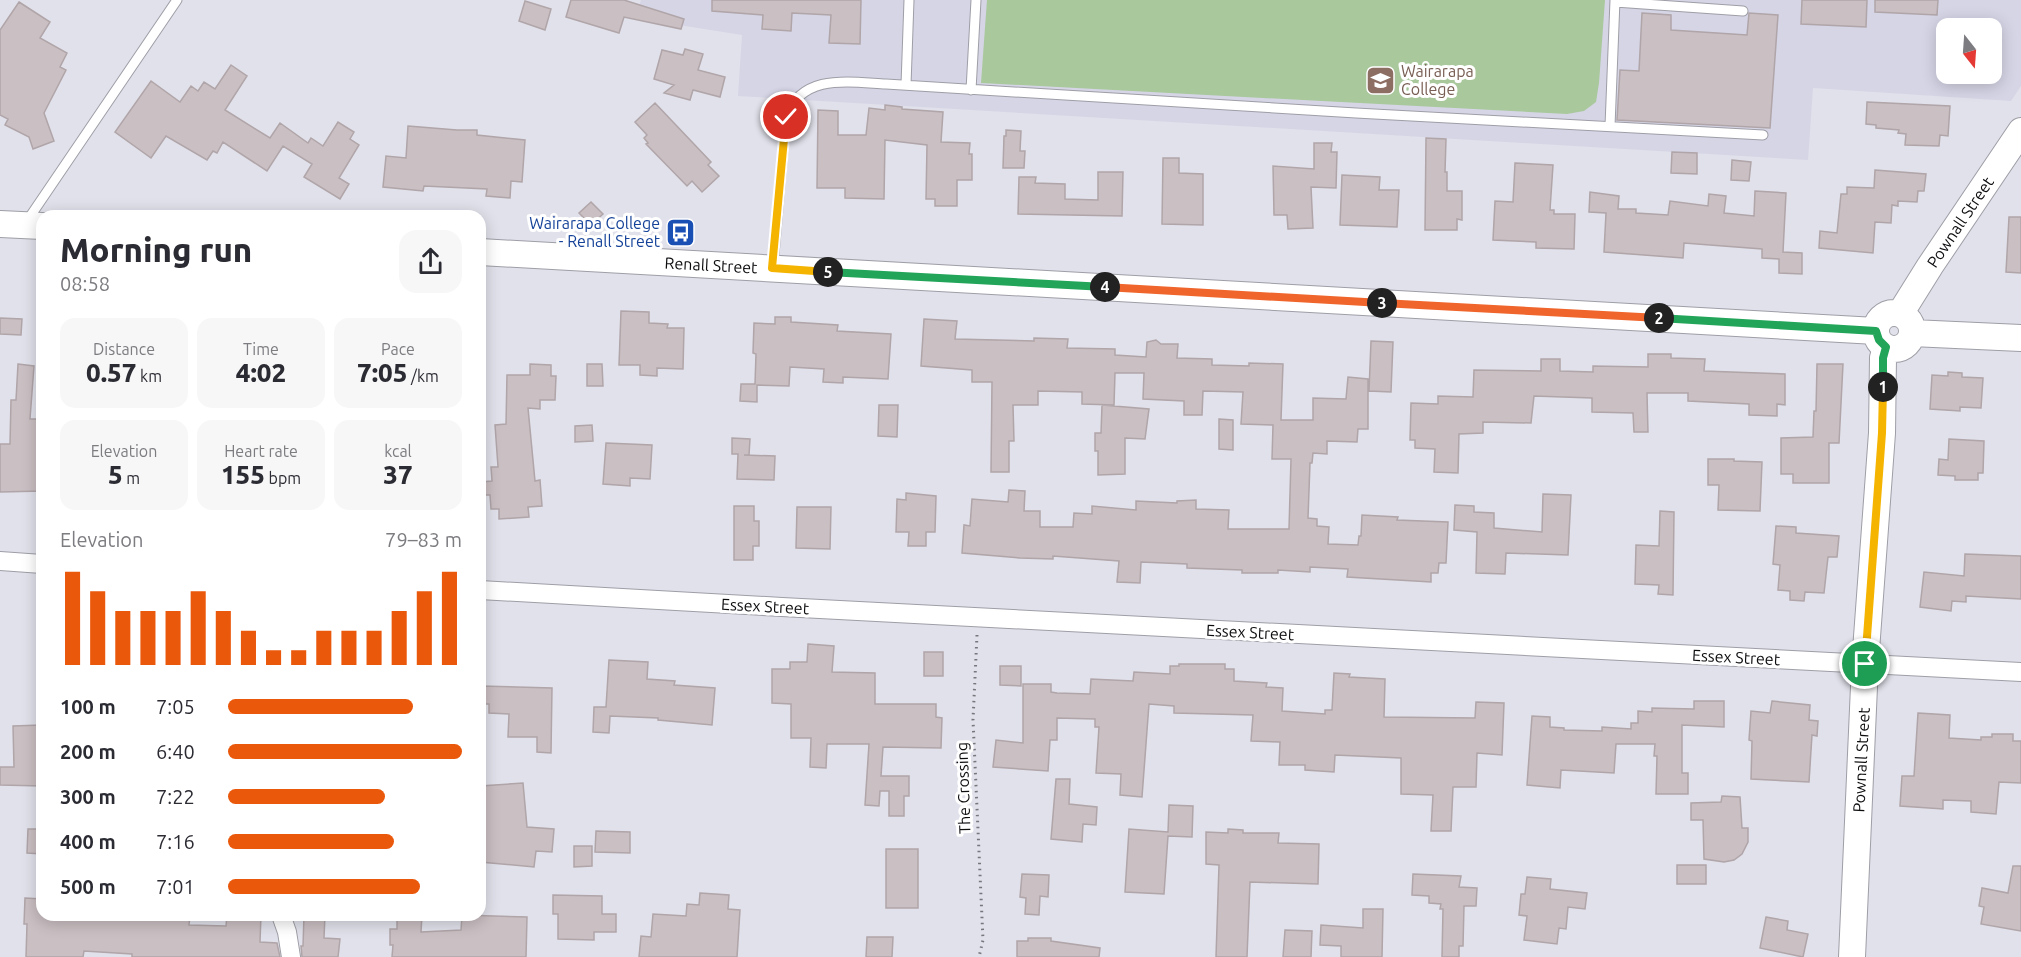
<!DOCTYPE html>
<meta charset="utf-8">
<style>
:root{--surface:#fff;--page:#f7f7f7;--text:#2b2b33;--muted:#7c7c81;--accent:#ea580c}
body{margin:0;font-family:Ubuntu,sans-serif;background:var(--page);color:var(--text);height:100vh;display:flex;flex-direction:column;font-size:22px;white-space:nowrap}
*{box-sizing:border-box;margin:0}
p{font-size:20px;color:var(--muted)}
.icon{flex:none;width:33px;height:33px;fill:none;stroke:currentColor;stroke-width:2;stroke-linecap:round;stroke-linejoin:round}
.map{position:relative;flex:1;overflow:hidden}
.details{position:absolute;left:36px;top:210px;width:450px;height:711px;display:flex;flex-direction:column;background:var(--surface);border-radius:18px;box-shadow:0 3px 15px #0003}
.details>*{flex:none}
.needle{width:39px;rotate:163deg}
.tools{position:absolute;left:1936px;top:18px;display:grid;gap:12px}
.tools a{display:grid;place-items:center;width:66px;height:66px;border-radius:12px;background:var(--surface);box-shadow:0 3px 15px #0003;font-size:30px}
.pin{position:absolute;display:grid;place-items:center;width:51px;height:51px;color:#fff;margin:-26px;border:3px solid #fff;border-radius:50%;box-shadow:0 2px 6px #0007}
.km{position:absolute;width:30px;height:30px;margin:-15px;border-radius:50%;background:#222;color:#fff;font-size:16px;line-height:30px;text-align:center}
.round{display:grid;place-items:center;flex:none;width:63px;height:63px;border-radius:18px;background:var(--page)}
.summary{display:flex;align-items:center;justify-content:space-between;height:102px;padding:0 24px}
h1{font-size:33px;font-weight:800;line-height:45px}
.metrics{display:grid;grid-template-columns:repeat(3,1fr);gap:9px;height:102px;padding:6px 24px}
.metrics div{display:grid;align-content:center;border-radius:15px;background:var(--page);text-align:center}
.metrics b{font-size:26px;font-weight:800}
.metrics small{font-size:16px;font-weight:400}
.metrics p{font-size:16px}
.chart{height:168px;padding:12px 24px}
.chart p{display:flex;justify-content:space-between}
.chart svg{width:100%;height:108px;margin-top:6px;stroke:var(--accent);stroke-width:6}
ul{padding:0 24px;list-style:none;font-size:20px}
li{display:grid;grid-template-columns:96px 72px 1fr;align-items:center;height:45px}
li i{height:15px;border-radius:8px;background:var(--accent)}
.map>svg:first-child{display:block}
</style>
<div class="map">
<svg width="2021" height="957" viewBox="0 0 2021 957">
<rect width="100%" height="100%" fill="#e1e1eb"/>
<path fill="#d5d5e6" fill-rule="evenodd" d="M641 0H2021V86L2011 101 1813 88 1808 160 738 96 742 35 635 18ZM1947 28H1992V74H1947Z"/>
<path fill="#a9c89c" d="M987 0H1605L1599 83 1596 102 1584 111 1567 114 981 83Z"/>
<path fill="#cabfc2" stroke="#b0a5a8" stroke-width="1.5" d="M571 0H624L684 19 681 29 624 17 619 33 566 17Z
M712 0H861L860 44 829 43 831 15 792 13 791 31 762 29 763 15 712 11Z
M1802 0H1867L1866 27 1801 24Z
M1875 0H1938L1937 15 1875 12Z
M525 1 551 9 545 30 519 21Z
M19 2 50 22 40 38 67 53 60 67 66 70 44 113 54 141 33 149 29 137 5 125 8 119 0 115V30Z
M1642 13 1671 15V30L1747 35 1749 13 1778 15 1770 128 1617 120 1620 70 1639 71Z
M685 49 703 54 698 70 725 77 720 97 693 90 690 100 664 93 674 85 654 79 662 50 683 55Z
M231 65 247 76 225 110 270 138 280 123 308 143 311 138 323 146 338 122 354 132 350 139 359 145 339 178 349 184 340 199 304 177 312 164 283 146 267 171 223 142 217 153 213 151 207 160 166 136 151 158 115 132 151 81 180 102 191 86 198 91 204 82 215 89Z
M1867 102 1950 106 1948 136 1940 135 1939 146 1905 145 1906 134 1898 133 1899 130 1876 128V125L1866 124Z
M655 103 711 162 708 165 719 176 702 192 692 181 687 186 646 144 648 143 644 138 647 135 635 122Z
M885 105 902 107V109L943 112 941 142 970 143 969 154H972V180H957V206H935V199H926L927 145 885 140 884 199 845 198V188H817L818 110 838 111V135H866L869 108 885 110Z
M408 126 457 130H477V135L525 140 522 182 511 181 510 198 486 196 487 189 424 186 423 191 383 187 386 156 406 158Z
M1006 130 1021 131 1020 151H1025L1024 168H1003L1004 136H1006Z
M1426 138 1446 139 1445 172H1447V191H1462V220L1457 219V230H1425Z
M1314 143H1332L1331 152H1337L1336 188 1311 187 1313 228 1288 229 1287 215H1274L1273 166 1314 169Z
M1672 152 1697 153V174L1671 173Z
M1163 158H1179V173L1203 174V225L1162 224Z
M1732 160 1751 162 1749 181 1731 180Z
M1515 163 1553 165 1550 210H1554V214H1575L1574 249 1536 248V242L1493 240 1495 201 1513 202Z
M1875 170 1926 174 1924 191H1918L1917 202 1898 201V206L1892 205 1891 223 1875 222 1873 253 1819 248 1820 231 1837 233 1841 194H1847V187L1874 188Z
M1098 172H1123L1122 216 1018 214 1019 177H1036L1035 183 1065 184V199L1098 200Z
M1342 175 1380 177 1379 190H1399L1397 227 1340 225Z
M1755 191 1786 193 1783 252 1802 253V274L1779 273V259L1762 258V249L1684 243 1683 258 1604 252 1606 213 1589 212 1590 192 1619 196 1618 209H1636V213L1668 215 1670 201 1708 206 1709 194 1726 196 1724 213 1754 216Z
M591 202 603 214 591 225 579 213Z
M2009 217H2021V273L2006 272Z
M621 311 649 312V323L668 324 667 328H684L683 369 657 368V376L640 375V365H619Z
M775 317H791V322L838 325 837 331 891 334 888 379 843 377V383L823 382 824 369 790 367 789 386 757 385V402L740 401 741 384H755L756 354 753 353 754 323 775 324Z
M0 318 22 319 21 335 0 334Z
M924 319 957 321 955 339 1034 341V338L1068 339 1067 348 1115 349V355L1146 357 1147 342 1156 340 1161 344H1178L1177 358 1212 359V365L1249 366V363L1283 364 1281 420H1313V398L1346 399 1348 377 1368 379V429H1358L1357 442 1327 441V454L1313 453 1312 463H1310L1308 518 1317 519V526L1329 527 1328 544 1358 545 1359 536H1361L1362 515 1398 517 1397 520 1448 522 1446 563H1439L1438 573H1431V582L1347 577 1348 569 1310 567V572L1278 570V573H1242V570L1187 568V564L1141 562 1140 583 1117 582 1119 561 1053 556V559L1020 558 962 553 964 525 970 526 972 499 1008 502 1009 490 1025 491 1024 511H1040V527H1073L1074 513 1092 514V506L1136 510V501L1177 503V501L1196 500V509L1229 510 1228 529H1289L1291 459H1272L1273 425 1241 424 1243 392 1203 391 1202 415H1184V401L1143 399 1144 373H1115L1114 405 1082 404V392L1038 391V405H1013L1014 441H1009V472H991L992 382H972V370L921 366Z
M1371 341 1393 342 1391 392 1369 391Z
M1648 354H1671V358L1705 359 1704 371 1785 374V405L1777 404V416L1749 415V404L1688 401V393H1647L1648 432H1634L1633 413 1592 412V398L1534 396 1531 423 1483 422V433L1459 434 1458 473 1434 472 1435 449 1415 448V440H1410L1411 403 1438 404V396L1473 397 1474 370 1541 371V359H1560V371L1593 372V366L1648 367Z
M18 364 34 366 30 419H42V491L0 492V444H10L11 400H16Z
M530 364 551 365V376H556L555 400H540V409L528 408 535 481 540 480 542 506 528 507 529 517 499 519V509H491L490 495H480V482L492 481 491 467H498L495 425 506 424 507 375H530Z
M587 364H602L603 386H587Z
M1817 364H1843L1839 443H1829V483H1793V474H1781V438L1813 437 1814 411H1816Z
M1948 372 1962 373V377L1983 378 1981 408 1960 407V411L1930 409 1932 375 1948 376Z
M879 405H898L897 437 878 436Z
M1102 405 1149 409 1145 439 1125 438V474L1098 475V451H1095V433H1101Z
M1219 419 1233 420V450L1219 449Z
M592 425 593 441 575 442V426Z
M732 438 750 439 749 455H744L775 456 774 480 737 479 738 454H732Z
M1949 439 1984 441 1983 473H1978V480H1955V476L1938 475 1939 459 1948 460Z
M606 443 652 445 650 479 630 478V486L603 484Z
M1708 459H1734V461L1762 462 1760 511 1718 510 1719 485H1708Z
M906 493 936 496 935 532H926V546H908L909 532H896L897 499 906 500Z
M1543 494 1571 495 1568 555 1506 553 1505 574 1476 573 1477 532 1454 530 1455 505 1474 506V512L1494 513V528L1542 532Z
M734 506H754V521H759V546H753V560H734Z
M797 507H831L830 549 796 548Z
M1660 511 1674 512 1673 595 1658 594 1659 585 1635 584 1636 545 1659 546Z
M1776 526 1796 527V533L1839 536 1837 557H1828L1824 593 1805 592 1804 601 1790 600V591L1778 590 1780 565 1773 564Z
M1965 554 2021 556V599L1966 596V602L1952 601 1951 611 1920 607 1924 572 1964 576Z
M808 644 834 646 832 672 875 673V704H936V717L942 718 941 748 883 747 881 776H909V796H904V816H889V791H880L879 806 865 805 869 744H827L826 768 810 767 811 738H791V704L772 703V669H790V662H807Z
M924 652H943V676H924Z
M609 660 648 662 647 679 675 681 674 685 715 688 712 725 658 720V718L610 716 609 733 593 732 594 707H606Z
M1179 664H1225V669H1234V681L1267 683 1266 687 1283 688 1282 711 1325 714V710H1332L1334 673 1350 674 1349 677 1385 679 1384 717 1475 718 1476 702 1504 703 1502 755 1477 753 1476 787H1453L1451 831H1431L1433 795 1401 794V758L1335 755 1334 772 1305 770V765H1279L1280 742 1251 741 1253 715 1174 713V706L1149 704 1142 797 1120 795 1121 774 1096 773 1099 727H1095V719L1057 718V740H1050L1048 771 993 767 996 740 1023 743V684H1051V692L1057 693 1090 694 1091 679 1133 681 1134 672 1170 674V666H1179Z
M1000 666H1021V686L1000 685Z
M480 686 552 688 551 753 537 752V737H508L509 714 489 713V704H480Z
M1694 701H1724V727L1682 725V773H1688V794H1656L1657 756H1654L1655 744H1616L1614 773 1561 770 1560 788 1527 785 1532 716 1550 717V727L1564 728V730L1602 731V727L1631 729V723H1638V711L1652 712V708L1694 709Z
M1772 701 1810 705 1809 720 1818 721 1817 736 1812 735 1809 782 1751 779 1752 741 1749 740 1751 711 1770 713Z
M1918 713 1950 715 1949 738 1981 740V737H1992V734H2013V741H2021V783L1999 782 1996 814 1971 812V801L1943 800V809L1900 806 1902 776H1914Z
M42 725V786L0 785V767H14L13 726Z
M1056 779H1070L1069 804 1097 807 1096 825 1083 824 1082 842 1051 839Z
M523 783 527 827 554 829 552 852 536 851 534 867 480 862 482 814H480V786Z
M1722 796 1740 797 1742 828H1748V842L1742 854 1734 860 1724 862 1704 859 1703 820H1691V803L1721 802Z
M1169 805 1193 806 1192 837 1168 836 1164 894 1125 892 1129 829 1168 832Z
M28 829H42V854L27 853Z
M1228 829 1243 830V833H1279L1278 843 1319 844 1318 884 1250 882 1247 957H1216L1219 865 1206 864V832L1228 833Z
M596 831 630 832V853L595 852Z
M574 846H592V866L574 867Z
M886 849H918V908H886Z
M1677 865H1706V884H1677Z
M2013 866H2021V931L1981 924 1984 907 1979 906 1982 888 2008 893Z
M1022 874 1049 875 1048 897 1040 896 1039 915 1025 914 1026 898 1020 897Z
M1413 874 1461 876 1459 887 1477 888 1476 906H1464L1463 946H1459V957H1442L1443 909H1440L1441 904 1429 903V896L1412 895Z
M1527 877 1551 879 1550 889 1587 893 1585 909 1568 907 1566 929 1559 928 1557 944 1524 940 1527 916 1519 915 1521 894H1525Z
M700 893 729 895 728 909 740 910 737 957H639L641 936 651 937 653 914 686 916 687 904 699 905Z
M553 895 602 896V914H616V932H594V940L558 939V914H553Z
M25 898 42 899V915H190L189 925 226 926 227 915H261L260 942 277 943 280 957H132V954L84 951 83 957H26L27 924H24Z
M1363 909H1383L1382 957H1341V946L1320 945 1321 925 1363 928Z
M304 915H325L324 938 340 939 338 957H302L301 946H303Z
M397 915H422L421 932 461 930 462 915 527 917 526 957H392L393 945H390V929H397Z
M1766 917 1788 921 1787 930 1808 934 1803 957 1760 948Z
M1285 930 1312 931 1311 957H1283Z
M867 937H893L892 957H866Z
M1028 938H1051V941L1100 948 1099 957H1017V941H1028Z"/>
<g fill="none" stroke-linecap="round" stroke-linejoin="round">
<defs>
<path id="lane" d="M1615 2 1743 11
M906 85 909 0
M971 90 976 0
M1610 126 1615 0
M27 221 177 0
M773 266 786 117C802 73 849 82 886 84L1356 113 1763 135"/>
<path id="street" d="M0 561 42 564
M480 590 782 607 2021 672
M281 915 287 932 291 957"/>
<path id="secondary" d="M0 224 42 226
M480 252 1876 331
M1876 331a18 18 0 1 1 36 0a18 18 0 1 1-36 0Z
M1900 314 1930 266 2021 131
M1912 333 2021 338
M1852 957 1865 664 1882 433 1883 358 1886 347"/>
</defs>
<use href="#lane" stroke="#9e9ea7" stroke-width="11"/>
<use href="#street" stroke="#9e9ea7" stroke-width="20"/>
<use href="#secondary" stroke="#9e9ea7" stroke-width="28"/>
<path stroke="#76767d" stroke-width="3" stroke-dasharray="1.5 4.5" stroke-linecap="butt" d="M977 635 973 720 983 940 979 957"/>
<use href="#lane" stroke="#fff" stroke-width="9"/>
<use href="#street" stroke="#fff" stroke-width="18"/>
<use href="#secondary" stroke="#fff" stroke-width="26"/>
</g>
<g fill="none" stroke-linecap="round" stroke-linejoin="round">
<defs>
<path id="split-1" d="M1865 664 1882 433 1883 387"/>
<path id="split-2" d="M1659 318 1876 331 1879 340 1886 347 1883 358V387"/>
<path id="split-3" d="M1382 303 1659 318"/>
<path id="split-4" d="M1105 287 1382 303"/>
<path id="split-5" d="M828 272 1105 287"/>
<path id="split-6" d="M786 117 772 268 828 272"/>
</defs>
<use href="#split-1" stroke="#fff" stroke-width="12"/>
<use href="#split-2" stroke="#fff" stroke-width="12"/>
<use href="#split-3" stroke="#fff" stroke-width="12"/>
<use href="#split-4" stroke="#fff" stroke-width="12"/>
<use href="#split-5" stroke="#fff" stroke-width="12"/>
<use href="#split-6" stroke="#fff" stroke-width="12"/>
<use href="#split-1" stroke="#f5b400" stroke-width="8"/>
<use href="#split-2" stroke="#22a559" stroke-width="8"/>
<use href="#split-3" stroke="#f0652b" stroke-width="8"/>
<use href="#split-4" stroke="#f0652b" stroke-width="8"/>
<use href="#split-5" stroke="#22a559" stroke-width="8"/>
<use href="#split-6" stroke="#f5b400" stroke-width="8"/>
</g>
<defs>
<symbol id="school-square" viewBox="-11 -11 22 22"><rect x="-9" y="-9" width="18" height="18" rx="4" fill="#8d6e63" stroke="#fff"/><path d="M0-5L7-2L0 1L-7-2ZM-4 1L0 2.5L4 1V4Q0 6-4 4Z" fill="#fff"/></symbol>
<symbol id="bus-square" viewBox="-11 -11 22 22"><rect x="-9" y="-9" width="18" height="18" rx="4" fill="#1a4fb4" stroke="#fff"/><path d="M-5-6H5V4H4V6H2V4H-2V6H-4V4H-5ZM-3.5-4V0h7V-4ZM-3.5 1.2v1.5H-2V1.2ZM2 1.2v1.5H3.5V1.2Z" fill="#fff"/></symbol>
</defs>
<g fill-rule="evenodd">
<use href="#school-square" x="1364" y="64" width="33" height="33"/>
<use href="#bus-square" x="664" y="216" width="33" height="33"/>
</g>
<g text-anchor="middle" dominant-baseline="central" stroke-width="6" stroke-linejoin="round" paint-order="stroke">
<g font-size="16" fill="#785e54" stroke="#fff" text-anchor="start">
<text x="1401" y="71">Wairarapa<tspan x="1401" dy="18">College</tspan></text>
</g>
<g font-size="16" fill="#0d0d10" stroke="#fff">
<text transform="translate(1960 222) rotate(-56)">Pownall Street</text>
<text transform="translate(711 265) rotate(3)">Renall Street</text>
<text transform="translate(765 606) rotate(3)">Essex Street</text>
<text transform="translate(1250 632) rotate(3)">Essex Street</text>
<text transform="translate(1736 657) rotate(3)">Essex Street</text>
<text transform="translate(1861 760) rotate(-87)">Pownall Street</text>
<text transform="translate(963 788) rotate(-92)">The Crossing</text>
</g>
<g font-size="16" fill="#164399" stroke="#fff" text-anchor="end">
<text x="660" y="223">Wairarapa College<tspan x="660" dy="18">- Renall Street</tspan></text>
</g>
</g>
</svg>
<div class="tools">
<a><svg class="needle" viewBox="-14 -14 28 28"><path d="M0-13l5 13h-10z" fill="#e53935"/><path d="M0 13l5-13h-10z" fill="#7c7c81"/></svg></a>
</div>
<div class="pin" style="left:1865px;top:664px;background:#1e9e55"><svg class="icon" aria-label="arrive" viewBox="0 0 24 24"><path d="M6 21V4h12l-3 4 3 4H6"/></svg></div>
<div class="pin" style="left:786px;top:117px;background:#d93025"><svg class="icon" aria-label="check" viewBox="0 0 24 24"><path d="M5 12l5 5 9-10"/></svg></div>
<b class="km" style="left:1883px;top:387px">1</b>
<b class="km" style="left:1659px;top:318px">2</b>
<b class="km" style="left:1382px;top:303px">3</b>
<b class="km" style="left:1105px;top:287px">4</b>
<b class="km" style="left:828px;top:272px">5</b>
<section class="details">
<div class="summary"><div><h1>Morning run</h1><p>08:58</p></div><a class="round"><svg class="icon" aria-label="share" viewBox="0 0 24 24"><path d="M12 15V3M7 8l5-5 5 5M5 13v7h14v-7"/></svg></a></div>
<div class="metrics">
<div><p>Distance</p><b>0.57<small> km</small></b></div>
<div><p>Time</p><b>4:02</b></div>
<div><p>Pace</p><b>7:05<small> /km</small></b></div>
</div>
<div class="metrics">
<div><p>Elevation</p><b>5<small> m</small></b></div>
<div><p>Heart rate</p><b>155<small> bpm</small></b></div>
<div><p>kcal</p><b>37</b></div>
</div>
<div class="chart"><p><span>Elevation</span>79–83 m</p>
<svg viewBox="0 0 160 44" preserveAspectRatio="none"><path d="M5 44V6M15 44V14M25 44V22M35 44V22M45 44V22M55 44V14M65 44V22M75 44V30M85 44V38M95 44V38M105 44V30M115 44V30M125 44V30M135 44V22M145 44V14M155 44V6"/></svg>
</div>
<ul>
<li><b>100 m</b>7:05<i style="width:79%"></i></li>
<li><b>200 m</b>6:40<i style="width:100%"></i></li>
<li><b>300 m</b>7:22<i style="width:67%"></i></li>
<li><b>400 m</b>7:16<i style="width:71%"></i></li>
<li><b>500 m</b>7:01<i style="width:82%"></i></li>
</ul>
</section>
</div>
